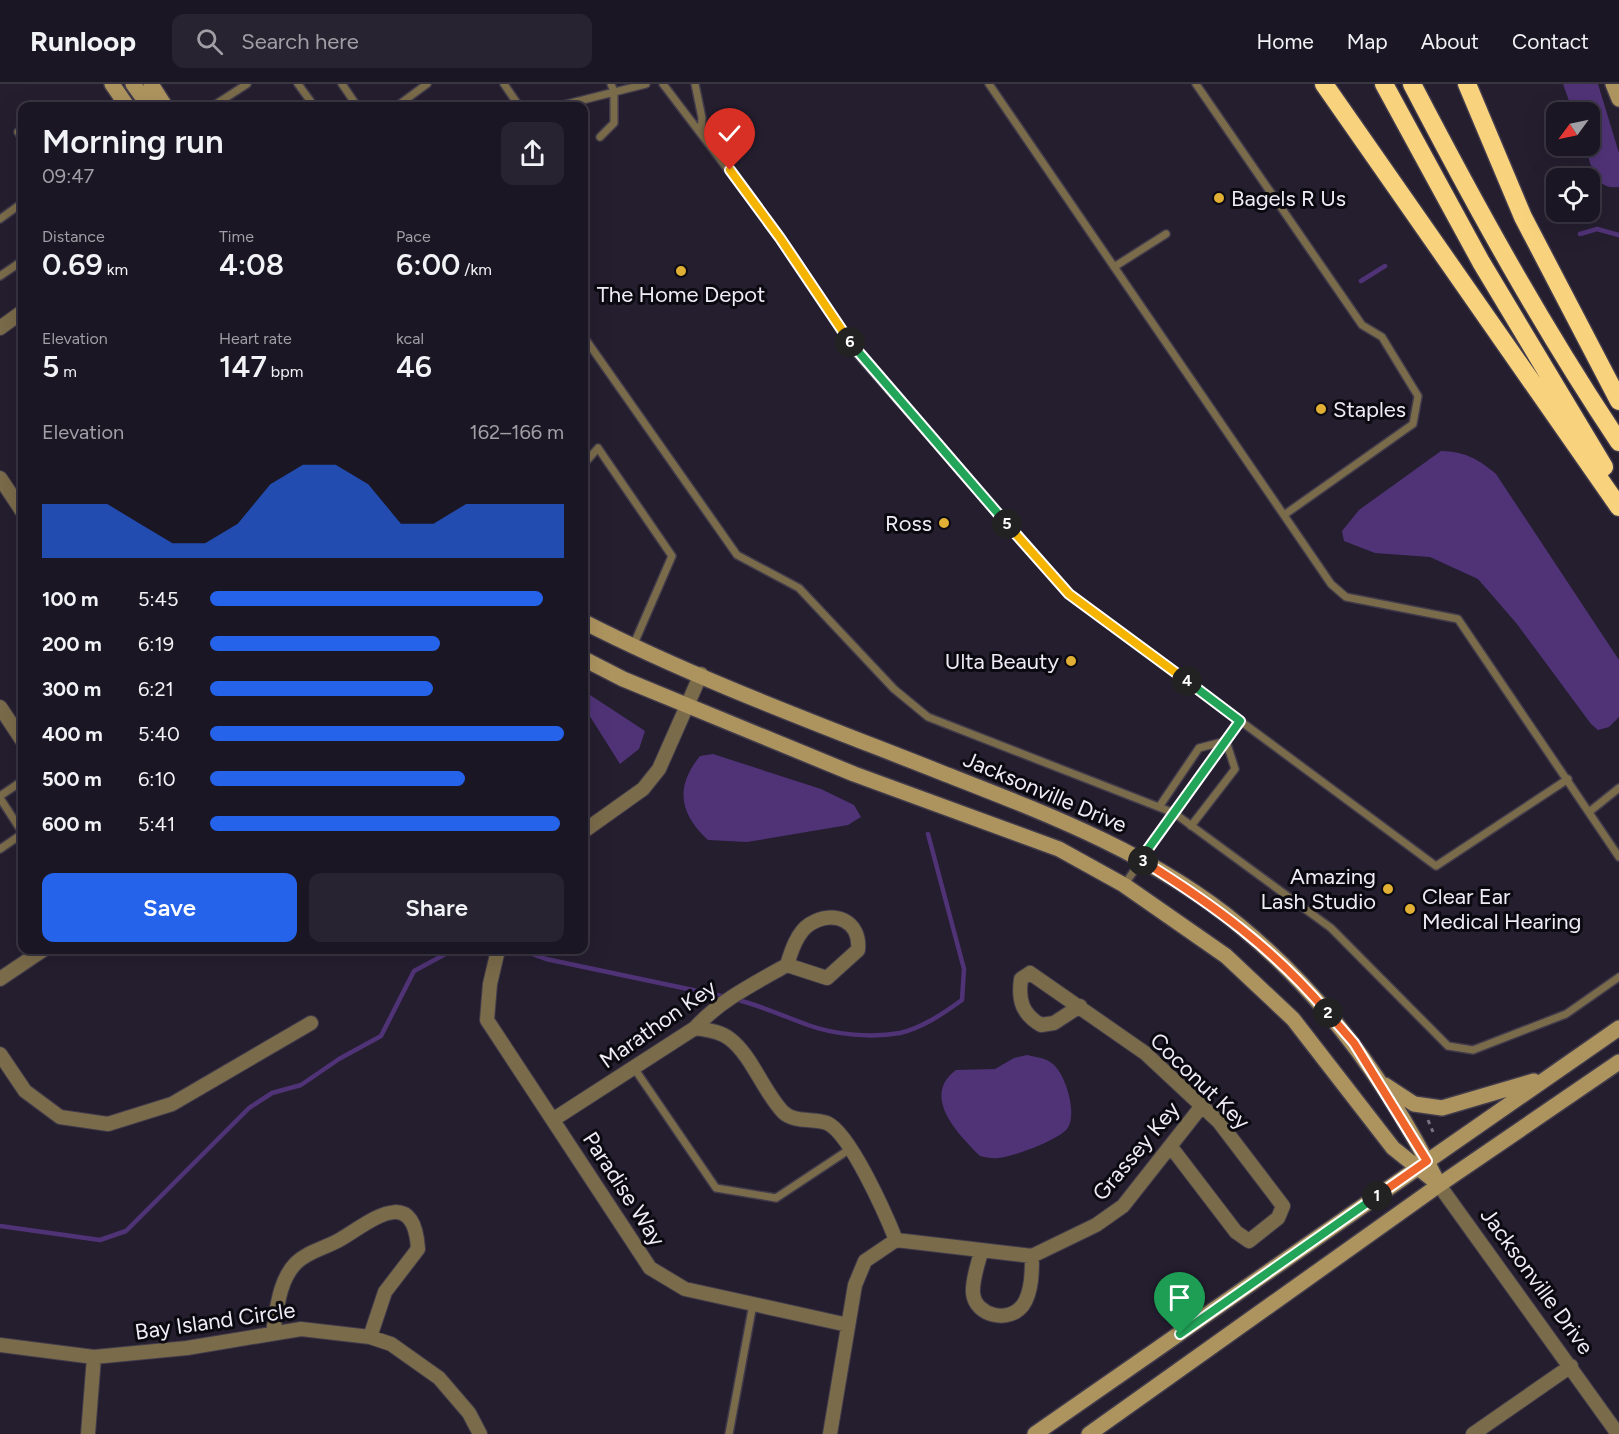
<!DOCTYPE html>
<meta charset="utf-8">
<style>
:root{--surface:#1b1623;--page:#282330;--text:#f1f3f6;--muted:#a09fa6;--line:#393541;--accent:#2563eb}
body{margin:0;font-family:Figtree,sans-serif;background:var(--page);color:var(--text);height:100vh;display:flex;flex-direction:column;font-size:22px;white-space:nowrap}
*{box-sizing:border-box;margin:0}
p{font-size:20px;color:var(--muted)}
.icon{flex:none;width:33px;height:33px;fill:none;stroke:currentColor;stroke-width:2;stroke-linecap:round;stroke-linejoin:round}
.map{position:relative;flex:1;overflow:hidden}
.details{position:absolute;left:18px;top:18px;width:570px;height:852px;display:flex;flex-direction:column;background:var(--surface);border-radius:12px;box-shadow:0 6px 24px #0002,0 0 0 2px var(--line)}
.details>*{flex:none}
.needle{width:39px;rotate:237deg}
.tools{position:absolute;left:1546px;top:18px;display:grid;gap:12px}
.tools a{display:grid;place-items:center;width:54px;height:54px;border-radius:12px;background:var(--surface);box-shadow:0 6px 24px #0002,0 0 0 2px var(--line);font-size:30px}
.pin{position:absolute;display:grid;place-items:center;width:51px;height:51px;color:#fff;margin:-62px -26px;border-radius:50% 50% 50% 0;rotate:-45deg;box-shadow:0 0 6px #0007}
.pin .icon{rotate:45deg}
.km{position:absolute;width:30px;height:30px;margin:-15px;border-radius:50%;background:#222;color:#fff;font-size:16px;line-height:30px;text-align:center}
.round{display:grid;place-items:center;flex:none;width:63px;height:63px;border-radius:12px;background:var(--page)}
.overview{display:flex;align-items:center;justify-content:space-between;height:102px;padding:0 24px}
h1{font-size:33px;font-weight:600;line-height:45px}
.figures{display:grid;grid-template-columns:repeat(3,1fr);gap:9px;height:102px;padding:6px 24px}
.figures div{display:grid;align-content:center}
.figures b{font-size:30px;font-weight:600}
.figures small{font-size:16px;font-weight:400}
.figures p{font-size:16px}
.chart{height:168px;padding:12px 24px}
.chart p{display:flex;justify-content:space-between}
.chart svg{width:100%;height:108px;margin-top:6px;fill:var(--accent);opacity:.7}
.primary-button{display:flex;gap:12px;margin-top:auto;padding:12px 24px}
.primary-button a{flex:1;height:69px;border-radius:12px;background:var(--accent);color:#fff;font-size:24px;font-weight:600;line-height:69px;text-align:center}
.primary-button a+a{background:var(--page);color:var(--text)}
ul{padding:0 24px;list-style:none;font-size:20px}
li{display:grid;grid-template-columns:96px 72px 1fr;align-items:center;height:45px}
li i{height:15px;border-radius:8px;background:var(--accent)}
header{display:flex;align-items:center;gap:36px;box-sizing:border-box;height:84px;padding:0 30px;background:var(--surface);border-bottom:2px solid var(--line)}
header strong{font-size:28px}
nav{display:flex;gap:33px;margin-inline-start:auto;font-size:21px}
.search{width:420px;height:54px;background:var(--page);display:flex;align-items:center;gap:15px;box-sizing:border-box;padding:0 21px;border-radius:12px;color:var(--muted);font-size:22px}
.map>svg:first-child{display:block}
</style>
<header>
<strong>Runloop</strong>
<div class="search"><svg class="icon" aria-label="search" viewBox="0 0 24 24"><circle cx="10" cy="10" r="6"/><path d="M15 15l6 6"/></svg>Search here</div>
<nav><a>Home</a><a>Map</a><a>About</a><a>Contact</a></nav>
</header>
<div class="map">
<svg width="1619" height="1350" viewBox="0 0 1619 1350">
<rect width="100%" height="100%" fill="#241e2f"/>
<path fill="#503377" d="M1563 0H1598L1619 69V103C1593 106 1592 82 1585 62H1590V28H1573Z
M1441 367C1465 368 1477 374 1496 390L1619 576V633L1609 643 1598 646 1591 640 1517 540 1478 495 1430 473 1375 469 1344 457 1342 447 1359 426Z
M584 607 645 647 639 665 620 680 584 623Z
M713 670 821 705 854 721 861 733 848 741 747 758 708 756C679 729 675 703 700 672Z
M1027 971C1036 973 1046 974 1053 980 1066 991 1078 1031 1067 1045 1058 1056 1013 1073 998 1074 993 1075 985 1073 980 1072 957 1049 921 1012 956 986L995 985 1014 974Z"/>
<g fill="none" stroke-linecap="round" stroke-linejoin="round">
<path stroke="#503377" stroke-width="4.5" d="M1580 150 1597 145 1619 151
M1361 197 1385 182
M521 866 546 875 726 913
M734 915C760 921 783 932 808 941 835 951 872 954 900 949 922 944 944 929 962 916L964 885 928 750
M0 1142 100 1156 126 1147 249 1024 272 1009 301 1001 339 975 381 952 414 887 453 866"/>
<defs>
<path id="lane" d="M298 0 314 22
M342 0 357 22
M504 0 519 22
M663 0 780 154 858 271 1069 510 1436 782 1568 695
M695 0 702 34 701 48
M989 0 1331 500 1346 513 1458 535 1619 773
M1196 0 1362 241 1382 253 1418 312 1413 340 1284 431
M213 22 247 0
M397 22 427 0
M559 22 646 0
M18 48 22 54
M600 53 614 39V8L611 0
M0 135 22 119
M1114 183 1166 150
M0 192 22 177
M584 253 737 471 799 504 894 605 928 633 1174 729 1331 844 1448 962 1473 966 1566 930 1619 893
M584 380 598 364 672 472 633 562
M0 712 22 697
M0 714 22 748
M1159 723 1199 664 1226 657 1235 685 1191 742
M1589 728 1619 704
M0 765 22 750
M1124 801 1240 637
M634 984 716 1104 776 1114 850 1065
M729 1350 753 1220"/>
<path id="street" d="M0 244 22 228
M0 394 22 427
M0 623 22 656
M584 747 643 705 659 685 701 590
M498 866 490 900 487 936 650 1184 685 1205 848 1241
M0 895 43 866
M1080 922 1054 939 1041 941C1022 930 1018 916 1021 895L1030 889 1145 969 1219 1038 1283 1122 1278 1134 1249 1157 1236 1148 1171 1063
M695 944C706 946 720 947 730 955 752 972 763 1007 783 1028 794 1039 814 1034 827 1039 850 1049 886 1131 896 1156
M0 970 25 1007 60 1033 108 1040 172 1020 311 939
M554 1035 695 944C719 917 755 899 787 881L827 894 858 866C861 837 834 825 810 840 797 848 791 868 787 881
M1439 1101 1618 1350
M981 1168C978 1180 972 1196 973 1209 975 1232 1009 1240 1023 1221 1032 1208 1032 1187 1032 1172
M273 1248C277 1225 279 1196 296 1179 308 1167 326 1164 341 1155 371 1137 414 1100 418 1165L385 1208 370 1253
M0 1261 94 1273 88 1350
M94 1273 187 1264 301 1245 370 1253 391 1260 439 1294 469 1329 480 1350
M830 1350 855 1201 865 1177 896 1156 1032 1172 1096 1141 1123 1122 1201 1023
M1473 1350 1571 1282"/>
<path id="secondary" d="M112 0 127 22
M133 0 149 22
M151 0 165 22
M1613 0 1619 15
M584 538C698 596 821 641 940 688 1045 729 1152 769 1240 842 1326 913 1390 1002 1439 1101
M584 575 623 595 854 690 1059 765 1124 801 1226 872 1293 935 1393 1064 1437 1099
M1385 1001 1414 1020 1442 1024 1534 997
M1035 1350 1619 944
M1089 1350 1439 1101 1619 978"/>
<path id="highway" d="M1324 0 1619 423
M1384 0 1481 178 1604 383
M1412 0C1476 123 1542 243 1619 358
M1467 0 1523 133 1619 317"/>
</defs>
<use href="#lane" stroke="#413b4b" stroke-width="10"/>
<use href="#street" stroke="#413b4b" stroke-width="16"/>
<use href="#secondary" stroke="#413b4b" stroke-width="18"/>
<use href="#highway" stroke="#413b4b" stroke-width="21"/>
<path stroke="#777280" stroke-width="3" stroke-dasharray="4.5 4.5" stroke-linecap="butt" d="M1428 1036 1433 1048"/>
<use href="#lane" stroke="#7a6b4a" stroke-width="7"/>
<use href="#street" stroke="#7a6b4a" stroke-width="14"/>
<use href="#secondary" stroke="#ad945f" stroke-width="15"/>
<use href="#highway" stroke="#f9d27d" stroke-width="18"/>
</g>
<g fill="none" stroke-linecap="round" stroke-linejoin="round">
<defs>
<path id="split-1" d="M1180 1250 1377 1112"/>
<path id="split-2" d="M1328 929 1354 959 1427 1077 1377 1112"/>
<path id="split-3" d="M1143 777C1214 821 1274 865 1328 929"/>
<path id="split-4" d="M1143 777 1140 776 1240 637 1187 597"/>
<path id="split-5" d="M1007 440 1069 510 1187 597"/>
<path id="split-6" d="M850 258 1007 440"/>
<path id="split-7" d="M730 86 780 154 850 258"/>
</defs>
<use href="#split-1" stroke="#fff" stroke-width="12"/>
<use href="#split-2" stroke="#fff" stroke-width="12"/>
<use href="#split-3" stroke="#fff" stroke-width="12"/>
<use href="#split-4" stroke="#fff" stroke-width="12"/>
<use href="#split-5" stroke="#fff" stroke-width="12"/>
<use href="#split-6" stroke="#fff" stroke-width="12"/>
<use href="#split-7" stroke="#fff" stroke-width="12"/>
<use href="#split-1" stroke="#22a559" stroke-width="8"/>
<use href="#split-2" stroke="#f0652b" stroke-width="8"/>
<use href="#split-3" stroke="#f0652b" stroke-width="8"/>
<use href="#split-4" stroke="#22a559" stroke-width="8"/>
<use href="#split-5" stroke="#f5b400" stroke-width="8"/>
<use href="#split-6" stroke="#22a559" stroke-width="8"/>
<use href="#split-7" stroke="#f5b400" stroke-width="8"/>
</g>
<g fill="#e1af34" stroke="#0c0a11" stroke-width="2">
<circle cx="1219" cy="114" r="6"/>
<circle cx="681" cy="187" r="6"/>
<circle cx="1321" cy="325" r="6"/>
<circle cx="944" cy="439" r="6"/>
<circle cx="1071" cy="577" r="6"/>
<circle cx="1388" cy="805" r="6"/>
<circle cx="1410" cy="825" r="6"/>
</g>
<g text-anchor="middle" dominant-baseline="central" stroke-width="6" stroke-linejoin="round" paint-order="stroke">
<g font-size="22" fill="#f0ecf7" stroke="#0c0a11" text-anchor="start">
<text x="1231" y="114">Bagels R Us</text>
<text x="681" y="210" text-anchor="middle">The Home Depot</text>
<text x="1333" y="325">Staples</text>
<text x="932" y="439" text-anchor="end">Ross</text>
<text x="1059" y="577" text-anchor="end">Ulta Beauty</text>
<text x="1376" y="792" text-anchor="end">Amazing<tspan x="1376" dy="25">Lash Studio</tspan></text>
<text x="1422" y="812">Clear Ear<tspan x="1422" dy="25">Medical Hearing</tspan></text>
</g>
<g font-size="22" fill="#f0ecf7" stroke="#0c0a11">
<text transform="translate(1045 708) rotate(23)">Jacksonville Drive</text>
<text transform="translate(658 940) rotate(-35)">Marathon Key</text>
<text transform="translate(1200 997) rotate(44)">Coconut Key</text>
<text transform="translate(1136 1067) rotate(-50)">Grassey Key</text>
<text transform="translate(624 1105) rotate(57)">Paradise Way</text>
<text transform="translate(1537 1197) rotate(54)">Jacksonville Drive</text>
<text transform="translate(215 1237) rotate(-8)">Bay Island Circle</text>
</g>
</g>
</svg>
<div class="tools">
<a><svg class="needle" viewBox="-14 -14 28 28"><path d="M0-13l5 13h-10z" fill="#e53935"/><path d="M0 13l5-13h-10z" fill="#a09fa6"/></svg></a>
<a><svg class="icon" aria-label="locate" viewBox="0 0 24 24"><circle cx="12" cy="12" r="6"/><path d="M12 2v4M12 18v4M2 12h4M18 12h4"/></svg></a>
</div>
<div class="pin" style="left:1180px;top:1250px;background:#1e9e55"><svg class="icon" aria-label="arrive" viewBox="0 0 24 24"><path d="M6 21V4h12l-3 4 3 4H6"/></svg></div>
<div class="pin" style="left:730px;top:86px;background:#d93025"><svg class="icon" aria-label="check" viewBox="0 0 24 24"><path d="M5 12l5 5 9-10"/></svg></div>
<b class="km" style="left:1377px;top:1112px">1</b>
<b class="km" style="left:1328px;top:929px">2</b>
<b class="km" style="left:1143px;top:777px">3</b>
<b class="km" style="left:1187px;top:597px">4</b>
<b class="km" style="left:1007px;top:440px">5</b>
<b class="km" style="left:850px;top:258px">6</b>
<section class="details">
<div class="overview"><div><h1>Morning run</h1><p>09:47</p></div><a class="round"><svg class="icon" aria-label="share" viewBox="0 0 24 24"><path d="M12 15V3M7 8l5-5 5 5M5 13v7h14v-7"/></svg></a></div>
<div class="figures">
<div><p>Distance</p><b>0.69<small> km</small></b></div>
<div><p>Time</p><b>4:08</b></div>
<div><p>Pace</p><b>6:00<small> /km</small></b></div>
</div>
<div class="figures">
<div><p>Elevation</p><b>5<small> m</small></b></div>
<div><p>Heart rate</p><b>147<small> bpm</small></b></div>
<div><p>kcal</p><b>46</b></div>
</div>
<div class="chart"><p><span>Elevation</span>162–166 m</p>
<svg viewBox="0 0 160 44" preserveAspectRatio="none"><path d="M0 44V22L10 22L20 22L30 30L40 38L50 38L60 30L70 14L80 6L90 6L100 14L110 30L120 30L130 22L140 22L150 22L160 22V44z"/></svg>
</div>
<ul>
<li><b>100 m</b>5:45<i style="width:94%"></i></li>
<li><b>200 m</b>6:19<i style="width:65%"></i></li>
<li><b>300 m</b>6:21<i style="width:63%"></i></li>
<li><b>400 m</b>5:40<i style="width:100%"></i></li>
<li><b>500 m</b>6:10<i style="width:72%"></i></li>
<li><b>600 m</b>5:41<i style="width:99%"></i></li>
</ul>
<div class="primary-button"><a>Save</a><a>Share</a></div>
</section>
</div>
